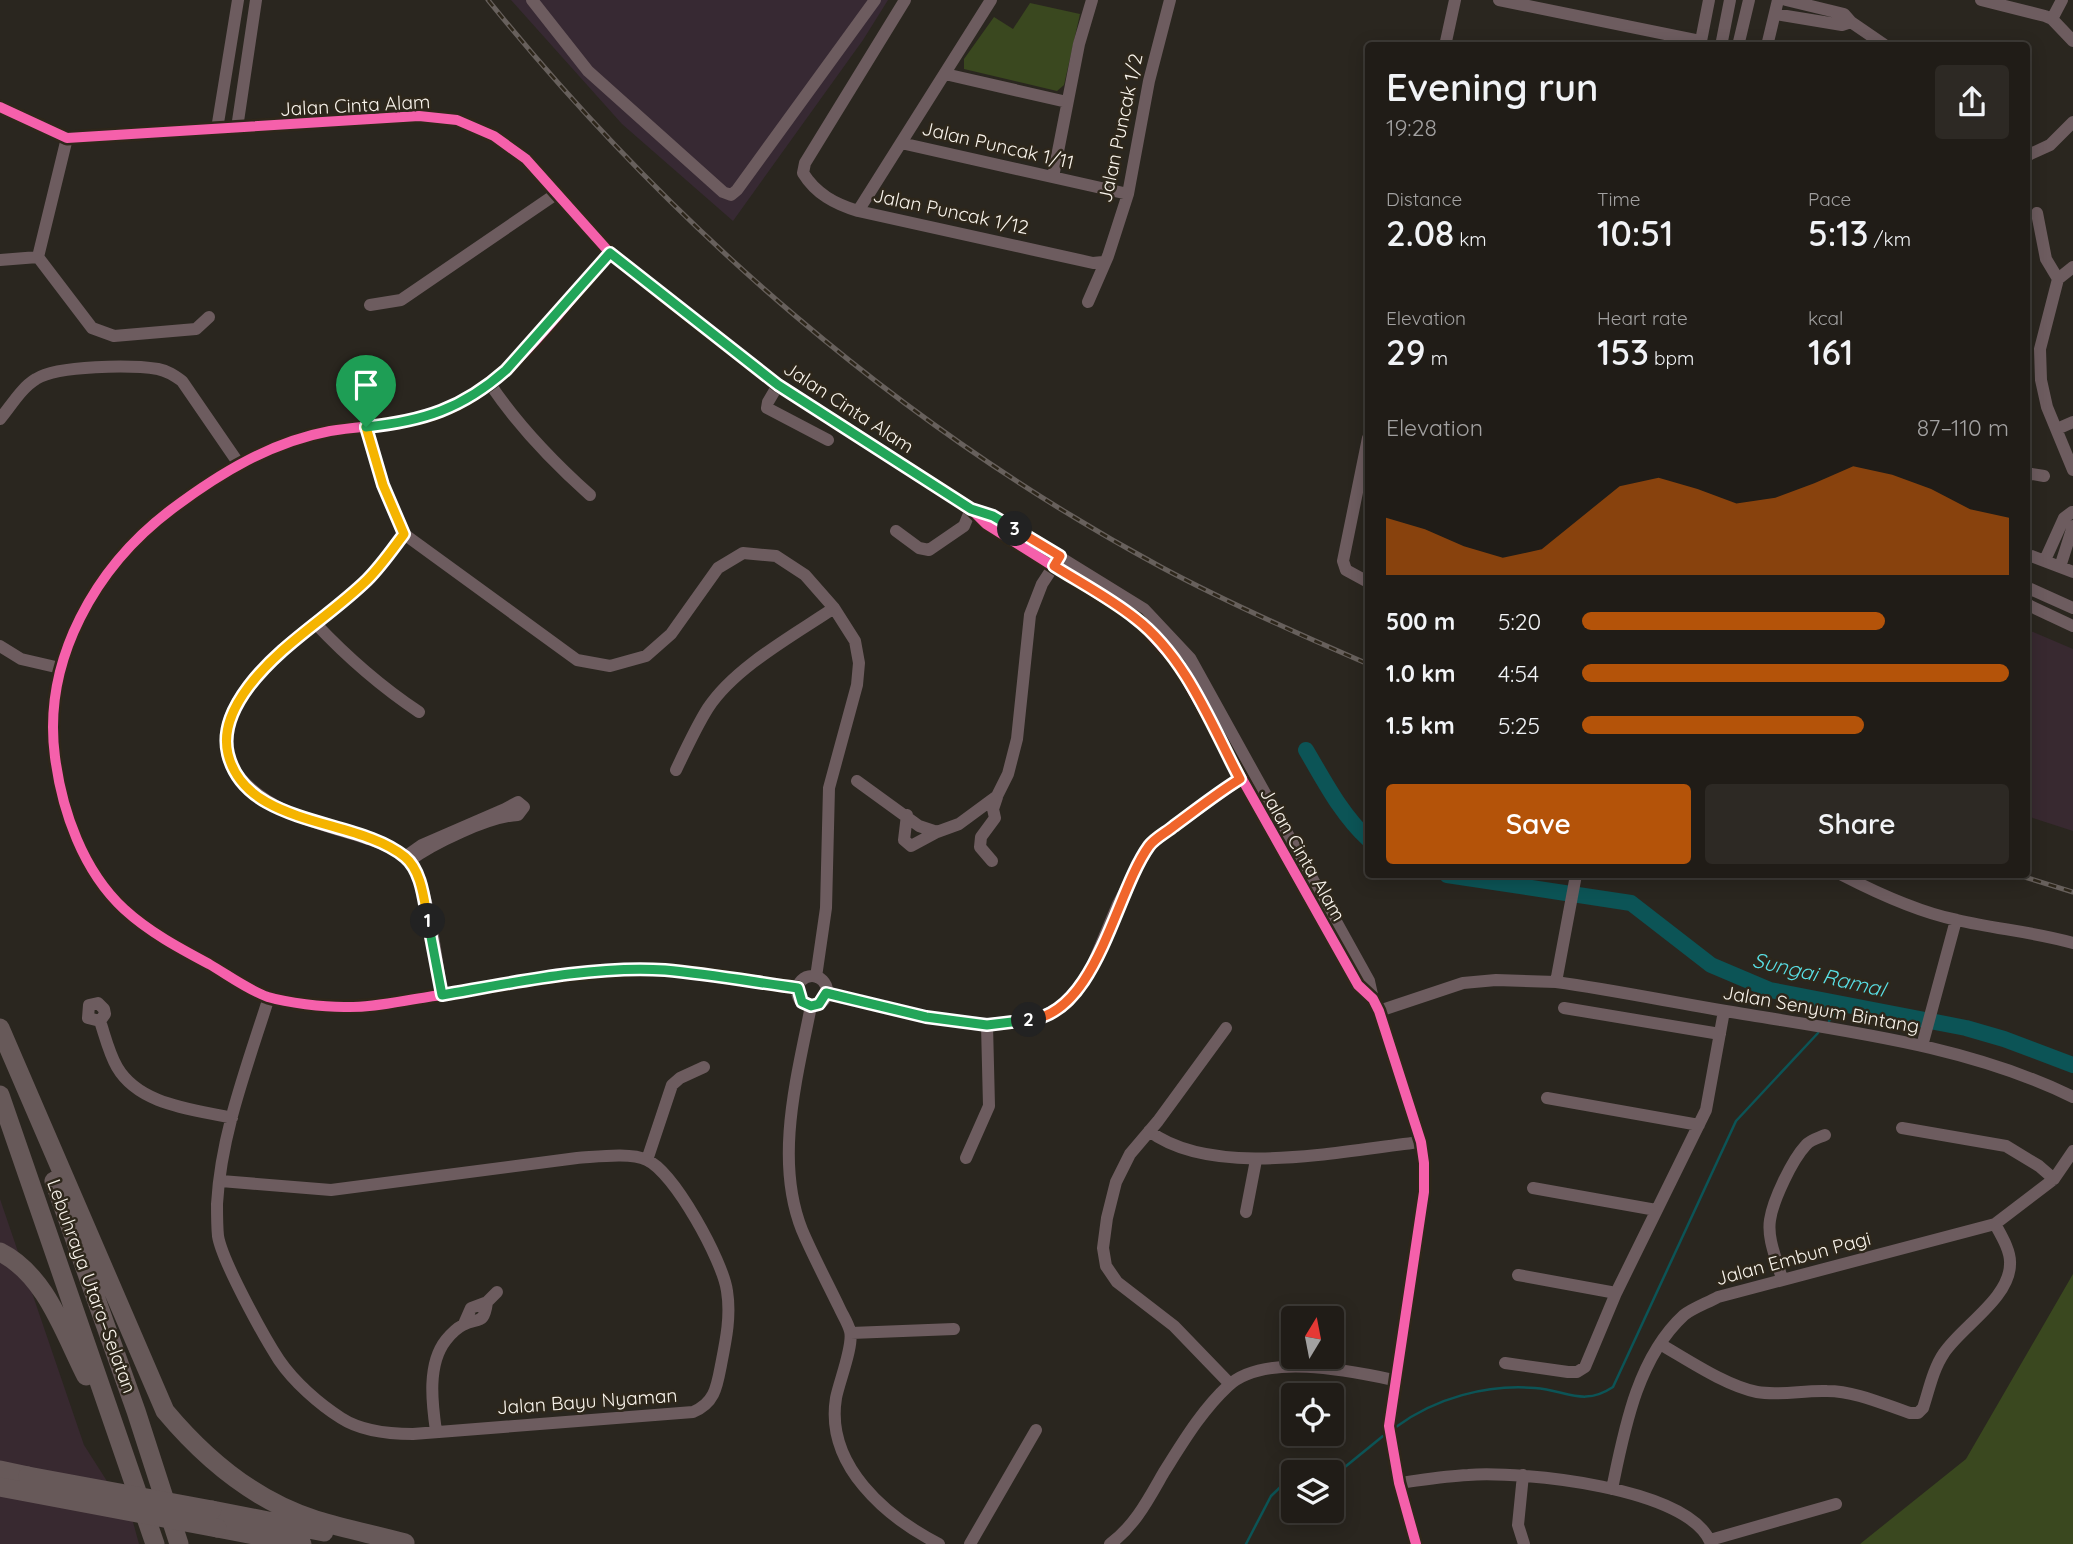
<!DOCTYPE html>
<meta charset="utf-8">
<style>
:root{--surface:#201c17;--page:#2d2924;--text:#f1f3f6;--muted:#a2a1a1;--line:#3d3a36;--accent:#b45309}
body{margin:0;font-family:Quicksand,sans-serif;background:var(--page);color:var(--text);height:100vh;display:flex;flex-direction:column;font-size:26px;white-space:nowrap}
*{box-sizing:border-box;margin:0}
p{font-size:23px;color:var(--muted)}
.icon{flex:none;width:38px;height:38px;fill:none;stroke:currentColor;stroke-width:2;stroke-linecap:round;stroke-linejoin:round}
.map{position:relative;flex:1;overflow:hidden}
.panel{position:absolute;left:1365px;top:42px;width:665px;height:836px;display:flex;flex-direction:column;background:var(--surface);border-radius:7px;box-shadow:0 4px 18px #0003,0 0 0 2px var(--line)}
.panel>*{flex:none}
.needle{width:46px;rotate:10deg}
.controls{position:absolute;left:1281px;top:1306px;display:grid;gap:14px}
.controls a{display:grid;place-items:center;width:63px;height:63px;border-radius:7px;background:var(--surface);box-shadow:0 4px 18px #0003,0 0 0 2px var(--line);font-size:35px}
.pin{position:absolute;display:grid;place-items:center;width:60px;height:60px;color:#fff;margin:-72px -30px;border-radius:50% 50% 50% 0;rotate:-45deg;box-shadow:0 0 7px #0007}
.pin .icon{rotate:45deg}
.km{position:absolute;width:35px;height:35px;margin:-18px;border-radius:50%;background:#222;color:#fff;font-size:19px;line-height:35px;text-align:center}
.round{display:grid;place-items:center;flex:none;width:74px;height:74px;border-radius:7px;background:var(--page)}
.head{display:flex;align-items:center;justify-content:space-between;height:119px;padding:0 21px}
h1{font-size:38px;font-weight:600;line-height:52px}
.metrics{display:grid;grid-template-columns:repeat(3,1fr);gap:10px;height:119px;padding:7px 21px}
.metrics div{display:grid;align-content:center}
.metrics b{font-size:35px;font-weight:600}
.metrics small{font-size:19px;font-weight:400}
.metrics p{font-size:19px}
.chart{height:196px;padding:14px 21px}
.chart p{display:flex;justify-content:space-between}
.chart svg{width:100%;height:126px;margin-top:7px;fill:var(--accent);opacity:.7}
.cta{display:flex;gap:14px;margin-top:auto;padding:14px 21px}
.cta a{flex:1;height:80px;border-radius:7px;background:var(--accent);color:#fff;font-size:28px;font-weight:600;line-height:80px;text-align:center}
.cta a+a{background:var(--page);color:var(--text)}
ul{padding:0 21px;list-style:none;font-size:23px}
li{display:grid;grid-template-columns:112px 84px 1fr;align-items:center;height:52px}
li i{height:18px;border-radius:9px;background:var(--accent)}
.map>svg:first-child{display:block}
</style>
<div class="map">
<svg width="2073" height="1544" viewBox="0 0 2073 1544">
<rect width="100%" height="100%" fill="#2a261f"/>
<path fill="#372933" d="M511 0H888L863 40 733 221 622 124Z"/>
<path fill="#382930" d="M2026 629 2073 649V831L2027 816Z
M0 1199 84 1445 133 1522 139 1544H0Z"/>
<path fill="#3a481f" d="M1030 3 1080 14 1064 85 1057 91 964 69V59L994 17 1013 29Z
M2073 1274V1544H1860L1966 1459Z"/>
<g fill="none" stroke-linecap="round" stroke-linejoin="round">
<path stroke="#0c5456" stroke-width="2.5" d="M1829 1021 1844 1004
M1396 1427C1435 1398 1487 1384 1535 1388 1566 1390 1583 1407 1613 1387L1736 1121 1818 1033
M1308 1472H1318
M1327 1472 1340 1471 1383 1436
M1246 1544 1271 1496 1293 1475"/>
<path stroke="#0c5456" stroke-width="16" d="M1306 750C1325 782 1341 814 1368 839
M1447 875 1631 903 1711 965 1770 990 1966 1028 2004 1039 2073 1065"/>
<path stroke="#6d5c5f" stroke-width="12" d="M532 0 588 71 723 192 731 195 737 190 875 0
M905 0 805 163 803 173C816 194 835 204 858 211L1093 263 1103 262
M1499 0 1700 41
M1786 0 1844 14 1851 22 1886 46
M1981 0 2045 16 2052 19 2073 41
M1775 14 1842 25 1851 22
M2052 19 2062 0
M1445 46 1455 0
M1700 46 1709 0
M1721 46 1730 0
M1738 46 1749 0
M1767 46 1778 0
M945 74 1067 102
M0 107 67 138 419 116 457 120 494 136 526 159 610 253 679 309 778 385 971 509 986 524 1137 619 1178 665 1358 985 1373 999 1379 1011 1421 1142 1424 1163V1192L1389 1426 1399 1483 1416 1544
M237 128 256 0
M217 129 238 0
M901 143 1128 194
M2026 156 2050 145 2073 122
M1053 177 1079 44 1092 0
M858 211 991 0
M2037 213 2046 259 2058 279
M610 253C565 305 517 375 454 406 414 426 373 424 330 431 271 442 220 473 172 509 96 566 42 660 55 757 62 811 83 871 124 909 149 932 179 948 209 964 228 975 248 990 268 997 288 1003 323 1007 344 1007 372 1008 400 1001 428 997 486 988 545 976 604 972 623 971 644 969 663 970 708 972 753 982 798 988
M38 257 92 328 114 336 196 329 209 317
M0 260 38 257 67 138
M2073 267 2058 279 2040 349 2041 380 2047 407 2073 470
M1088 302 1108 256 1128 194 1149 81 1170 0
M370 305 401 300 556 194
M490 384C519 427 552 461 590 495
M778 385 768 402 767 408 828 440
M0 419C11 406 21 388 36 379 58 365 132 365 158 369 168 371 174 375 182 381L239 464
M366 427 383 486 404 534 577 660 610 666 646 656 671 634 718 568 743 553 776 556 805 575 834 608 855 641 859 663 857 685 829 788 826 908 816 977
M2057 429 2073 422
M1368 438 1343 561 1346 570 1368 582
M2026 473 2044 476
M975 510 993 516 1144 609 1190 658 1369 981 1373 999
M896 531 919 548 929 550 964 526 971 509
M404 534C392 550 381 566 367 580 323 623 258 654 232 713 223 733 224 757 237 774 267 812 317 823 362 837 377 842 400 848 409 861 430 889 436 960 442 995
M2026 554 2073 572
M2045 560 2064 518 2072 512
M2060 567 2073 526
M2026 587 2073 608
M2026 604 2073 626
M315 623C347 657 380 686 419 712
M0 646 21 659 60 668
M676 770C686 749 696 727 708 708 735 667 794 635 834 608
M857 781 919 826 937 832 959 824 997 796 1008 774 1017 739 1030 615 1042 584 1057 561
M907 815 904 840 911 846 937 832
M405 857 422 845 505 809 518 802 524 807 518 815C489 816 432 844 409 861
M992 861 980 847 981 837 995 818 993 809 997 797
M1842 875C1877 893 1918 912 1957 920 1995 929 2035 932 2073 943
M797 991a15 15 0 1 1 30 0a15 15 0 1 1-30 0Z
M1556 982C1621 991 1685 1005 1750 1015 1859 1033 1973 1048 2073 1097
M826 993 926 1017 987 1025 1038 1019 1067 1003 1090 971 1118 904 1150 844 1240 779
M811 1006C797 1077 774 1160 802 1230 813 1256 827 1282 839 1307 842 1314 848 1323 850 1331 854 1345 839 1382 836 1398 825 1465 886 1517 939 1544
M1564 1008 1720 1034
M1379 1011 1463 983 1496 980 1556 982 1576 875
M100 1021 88 1018 89 1005 98 1003 104 1009 105 1014 100 1021C105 1036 109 1053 117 1067 139 1105 192 1109 232 1118
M1226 1028 1158 1121 1130 1154 1116 1182 1107 1218 1103 1248 1106 1266 1117 1282 1174 1326 1230 1384
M1922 1046 1956 920
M1547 1098 1699 1125
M1902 1128 2006 1146 2039 1166 2054 1179
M1149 1131C1214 1180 1345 1150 1421 1142
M966 1158 989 1106 987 1025
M647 1160 672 1085 680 1078 704 1067
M221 1181 331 1190 577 1158C596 1157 630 1152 647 1160 674 1172 723 1261 727 1291 731 1316 726 1340 721 1365 717 1386 715 1403 693 1412L413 1434C390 1434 361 1431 341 1418 319 1404 294 1382 279 1360 264 1337 222 1261 218 1236 217 1226 217 1214 217 1204 221 1133 248 1064 269 997
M1533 1188 1656 1210
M1246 1212 1256 1160
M1518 1275 1616 1293
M1782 1279C1777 1260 1767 1239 1770 1220 1773 1200 1792 1160 1806 1145 1810 1140 1818 1138 1825 1135
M464 1324 471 1308 487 1302 497 1292
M851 1333 954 1329
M1660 1344C1688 1360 1726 1386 1757 1392 1780 1396 1803 1390 1827 1391 1855 1391 1883 1404 1910 1413H1918L1923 1408C1929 1390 1933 1369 1944 1353 1961 1327 2010 1298 2010 1264 2011 1251 2001 1235 1995 1224
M1505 1363 1568 1372H1577L1585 1367 1616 1293 1706 1110 1724 1011
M436 1431C432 1403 427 1364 446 1340 450 1335 457 1328 463 1325 478 1317 484 1326 487 1302
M1523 1475 1518 1525 1524 1544
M1399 1483C1422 1480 1445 1476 1468 1475 1521 1471 1691 1487 1711 1544
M1612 1489C1624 1431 1637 1358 1684 1315 1693 1308 1707 1303 1718 1297L1995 1224 2054 1179 2073 1151
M1710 1540 1836 1504
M970 1544 1036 1430
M1110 1544C1135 1526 1149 1498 1164 1472 1183 1442 1202 1410 1228 1386 1264 1352 1351 1371 1394 1380"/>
<path stroke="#675959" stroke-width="19" d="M0 1028 165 1411C206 1460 255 1501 316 1520 345 1529 376 1535 405 1543
M0 1095 155 1544
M54 1181 136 1411 179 1544
M0 1252C46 1275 64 1333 86 1376
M0 1470 28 1476
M212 1510 324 1532
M217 1528 302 1544"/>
<defs>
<path id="rail" d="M488 0C673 229 900 426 1161 567 1228 603 1298 634 1368 664
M2018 875 2073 892"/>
</defs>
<use href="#rail" stroke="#67605c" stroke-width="5"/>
<use href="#rail" stroke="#2e271b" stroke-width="2.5" stroke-dasharray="8" stroke-linecap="butt"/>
<path stroke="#675959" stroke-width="19" d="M28 1476 212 1510
M0 1487 217 1528"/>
<defs>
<path id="cycleway" d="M0 107 67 138 419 116 457 120 494 136 526 159 610 253 679 309 778 385 971 509 986 524 1137 619 1178 665 1358 985 1373 999 1379 1011 1421 1142 1424 1163V1192L1389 1426 1399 1483 1416 1544
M610 253C565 305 517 375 454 406 414 426 373 424 330 431 271 442 220 473 172 509 96 566 42 660 55 757 62 811 83 871 124 909 149 932 179 948 209 964 228 975 248 990 268 997 288 1003 323 1007 344 1007 372 1008 400 1001 428 997 486 988 545 976 604 972 623 971 644 969 663 970 708 972 753 982 798 988"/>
</defs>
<use href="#cycleway" stroke="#2e271b" stroke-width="15"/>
<use href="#cycleway" stroke="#f560ab" stroke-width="10"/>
</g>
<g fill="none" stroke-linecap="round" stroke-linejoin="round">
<defs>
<path id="split-1" d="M366 427 383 485 404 534C392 550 381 566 367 580 329 617 282 643 249 686 234 706 222 729 228 754 246 828 357 817 405 857 422 871 424 901 428 921"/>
<path id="split-2" d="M428 921 442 995C511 983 595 965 665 970 709 974 754 982 798 988L802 1002 811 1006 819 1004 826 993 926 1017 987 1025 1029 1020"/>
<path id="split-3" d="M1015 529 1060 556 1054 566C1081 583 1110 598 1135 618 1186 657 1211 724 1240 779 1217 793 1196 810 1174 826 1167 832 1155 838 1149 846 1115 893 1097 1013 1029 1020"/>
<path id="split-4" d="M366 427C423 421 462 409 506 370L610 253 778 385 971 509 993 516 1015 529"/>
</defs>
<use href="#split-1" stroke="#fff" stroke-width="14"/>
<use href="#split-2" stroke="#fff" stroke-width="14"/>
<use href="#split-3" stroke="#fff" stroke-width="14"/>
<use href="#split-4" stroke="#fff" stroke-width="14"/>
<use href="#split-1" stroke="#f5b400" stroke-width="9"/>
<use href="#split-2" stroke="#22a559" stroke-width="9"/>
<use href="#split-3" stroke="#f0652b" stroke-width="9"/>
<use href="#split-4" stroke="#22a559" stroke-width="9"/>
</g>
<g text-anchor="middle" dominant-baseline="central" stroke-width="5" stroke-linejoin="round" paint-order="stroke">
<g font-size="19" fill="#f9f4ec" stroke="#2e271b">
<text transform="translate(355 105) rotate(-3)">Jalan Cinta Alam</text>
<text transform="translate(1120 128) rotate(-78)">Jalan Puncak 1/2</text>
<text transform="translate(998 145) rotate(13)">Jalan Puncak 1/11</text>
<text transform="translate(951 211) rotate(12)">Jalan Puncak 1/12</text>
<text transform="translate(849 407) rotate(33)">Jalan Cinta Alam</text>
<text transform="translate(1303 854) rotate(60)">Jalan Cinta Alam</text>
<text transform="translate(1821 1009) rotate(10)">Jalan Senyum Bintang</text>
<text transform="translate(1793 1258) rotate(-15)">Jalan Embun Pagi</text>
<text transform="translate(92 1286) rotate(70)">Lebuhraya Utara–Selatan</text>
<text transform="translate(587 1401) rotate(-4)">Jalan Bayu Nyaman</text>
</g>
<g font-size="21" font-style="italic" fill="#59dfe5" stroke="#2e271b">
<text transform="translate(1819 974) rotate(13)">Sungai Ramal</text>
</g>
</g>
</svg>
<div class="controls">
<a><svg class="needle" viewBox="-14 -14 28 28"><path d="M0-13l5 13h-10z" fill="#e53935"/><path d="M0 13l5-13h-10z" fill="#a2a1a1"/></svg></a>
<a><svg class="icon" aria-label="locate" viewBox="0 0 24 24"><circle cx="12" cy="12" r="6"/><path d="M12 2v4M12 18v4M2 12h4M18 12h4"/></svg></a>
<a><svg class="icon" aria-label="layers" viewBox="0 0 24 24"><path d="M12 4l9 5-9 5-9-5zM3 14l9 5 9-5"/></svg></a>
</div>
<div class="pin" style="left:366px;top:427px;background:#1e9e55"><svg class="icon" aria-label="arrive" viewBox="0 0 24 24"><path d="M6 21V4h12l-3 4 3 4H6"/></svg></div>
<b class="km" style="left:428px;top:921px">1</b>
<b class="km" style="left:1029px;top:1020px">2</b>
<b class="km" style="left:1015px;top:529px">3</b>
<section class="panel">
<div class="head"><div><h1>Evening run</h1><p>19:28</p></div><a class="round"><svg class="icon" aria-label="share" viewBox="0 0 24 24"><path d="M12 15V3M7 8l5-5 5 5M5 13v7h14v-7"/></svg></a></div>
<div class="metrics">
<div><p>Distance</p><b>2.08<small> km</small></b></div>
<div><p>Time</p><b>10:51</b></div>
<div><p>Pace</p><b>5:13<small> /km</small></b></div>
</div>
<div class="metrics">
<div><p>Elevation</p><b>29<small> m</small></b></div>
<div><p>Heart rate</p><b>153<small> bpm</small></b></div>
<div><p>kcal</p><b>161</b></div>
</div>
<div class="chart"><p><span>Elevation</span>87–110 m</p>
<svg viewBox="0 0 160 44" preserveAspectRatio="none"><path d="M0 44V24L10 28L20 34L30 38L40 35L50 24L60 13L70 10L80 14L90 19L100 17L110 12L120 6L130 9L140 14L150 21L160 24V44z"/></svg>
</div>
<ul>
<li><b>500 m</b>5:20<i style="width:71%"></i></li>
<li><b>1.0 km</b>4:54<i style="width:100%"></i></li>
<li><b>1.5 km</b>5:25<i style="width:66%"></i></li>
</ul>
<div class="cta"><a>Save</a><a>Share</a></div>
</section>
</div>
